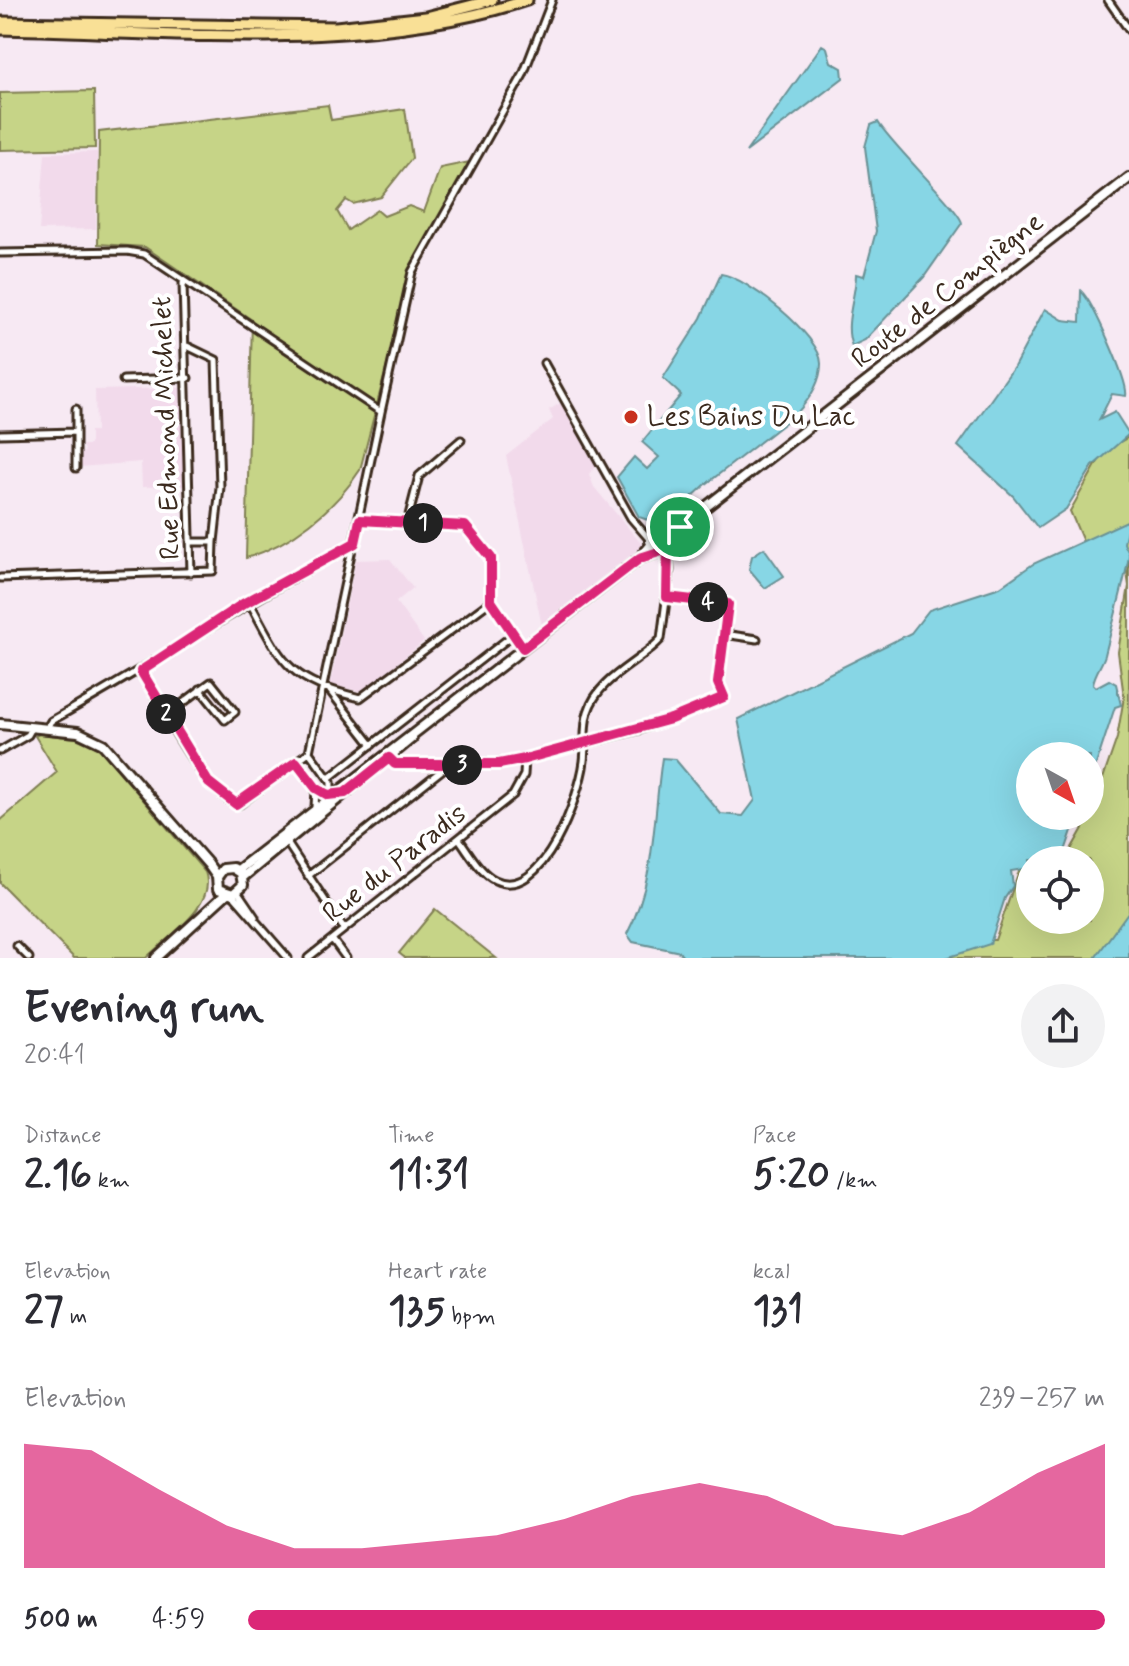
<!DOCTYPE html>
<meta charset="utf-8">
<style>
:root{--surface:#fff;--page:#f2f2f3;--text:#2b2b33;--muted:#7c7c81;--accent:#db2777}
body{margin:0;font-family:Mynerve,sans-serif;background:var(--page);color:var(--text);height:100vh;display:flex;flex-direction:column;font-size:30px;white-space:nowrap}
*{box-sizing:border-box;margin:0}
p{font-size:26px;color:var(--muted)}
.icon{flex:none;width:44px;height:44px;fill:none;stroke:currentColor;stroke-width:2;stroke-linecap:round;stroke-linejoin:round}
.map{position:relative;height:958px;overflow:hidden}
.drawer{display:flex;flex-direction:column;background:var(--surface);flex:1}
.drawer>*{flex:none}
.needle{width:52px;rotate:140deg}
.tools{position:absolute;left:1016px;top:742px;display:grid;gap:16px}
.tools a{display:grid;place-items:center;width:88px;height:88px;border-radius:50%;background:var(--surface);box-shadow:0 8px 32px #0002;font-size:40px}
.pin{position:absolute;display:grid;place-items:center;width:68px;height:68px;color:#fff;margin:-34px;border:4px solid #fff;border-radius:50%;box-shadow:0 2px 8px #0007}
.km{position:absolute;width:40px;height:40px;margin:-20px;border-radius:50%;background:#222;color:#fff;font-size:22px;line-height:40px;text-align:center}
.round{display:grid;place-items:center;flex:none;width:84px;height:84px;border-radius:42px;background:var(--page)}
.summary{display:flex;align-items:center;justify-content:space-between;height:136px;padding:0 24px}
h1{font-size:44px;font-weight:700;line-height:60px}
.figures{display:grid;grid-template-columns:repeat(3,1fr);gap:12px;height:136px;padding:8px 24px}
.figures div{display:grid;align-content:center}
.figures b{font-size:40px;font-weight:700}
.figures small{font-size:22px;font-weight:400}
.figures p{font-size:22px}
.chart{height:224px;padding:16px 24px}
.chart p{display:flex;justify-content:space-between}
.chart svg{width:100%;height:144px;margin-top:8px;fill:var(--accent);opacity:.7}
ul{padding:0 24px;list-style:none;font-size:26px}
li{display:grid;grid-template-columns:128px 96px 1fr;align-items:center;height:60px}
li i{height:20px;border-radius:10px;background:var(--accent)}
.map>svg:first-child{display:block}
</style>
<div class="map">
<svg width="1129" height="958" viewBox="0 0 1129 958">
<rect width="100%" height="100%" fill="#f7e9f3"/>
<filter id="ink" filterUnits="userSpaceOnUse"><feTurbulence type="fractalNoise" baseFrequency=".0125" numOctaves="2"/><feDisplacementMap in="SourceGraphic" scale="16" xChannelSelector="R" yChannelSelector="G"/><feConvolveMatrix kernelMatrix="1 2 1 2 8 2 1 2 1" color-interpolation-filters="sRGB"/></filter>
<g filter="url(#ink)">
<path fill="#f2daeb" d="M97 152 96 229 39 230 45 153Z
M181 388 184 486 142 487 141 462 79 467V453L85 452 82 445H90V431H96L95 390Z
M562 402 596 466 589 474 594 487 644 547 542 626 506 456 553 419 549 410Z
M390 559 413 588 396 602 424 641 363 692 330 685 356 560Z"/>
<path fill="#c6d487" stroke="#807f52" stroke-width="2" d="M94 91 95 148 0 150V93Z
M328 105 331 120 405 109 412 158 381 197 353 204 346 200 337 211 348 230 377 210 384 216 409 206 424 212 440 168 470 162 413 264 360 470C334 510 292 544 246 558L252 320 145 247 98 244 99 132Z
M1129 437V958H944L971 940H995L1021 865 1030 871V920H1090V860H1065L1090 816 1117 738 1124 697 1118 652 1129 586 1121 530 1084 544 1070 511 1104 451Z
M39 734 76 738 99 748 205 872C218 905 167 937 146 958H74L0 883V821L57 772 35 736Z
M435 909 496 958H405L399 953Z"/>
<path fill="#87d6e5" stroke="#699195" stroke-width="2" d="M822 45 827 48 831 62 842 68 843 78 746 152Z
M878 122C890 143 961 211 962 223L924 277 865 340 852 346C843 324 856 297 856 274L864 276 876 231 865 147 871 125Z
M721 274C747 277 822 337 821 364 821 384 808 401 796 414L705 485 662 525 639 517 617 477 634 457 647 469 659 457 642 442 681 395 663 378 701 318Z
M1081 291C1093 302 1129 383 1126 396L1112 394 1099 420 1115 412 1129 434 1093 466 1066 509 1038 528 1013 496 958 446 1014 367 1045 309 1063 320 1080 322Z
M1129 520 1124 543C1125 547 1128 550 1129 554 1129 565 1109 638 1105 655 1102 665 1095 672 1093 684L1096 687 1109 680 1116 684 1121 705 1115 707 1090 783V756H1030V816H1077L1062 860H1030V868L1011 871 1013 886 1005 898 990 944 946 958H683L680 952 633 942 627 934C656 879 653 818 662 758L675 759 721 814 743 816 755 800 738 719 911 633 929 610 1000 587 1033 564Z
M764 548 784 576 765 588 749 569 752 556Z
M1129 911V958H1095Z"/>
<g fill="none" stroke-linecap="round" stroke-linejoin="round">
<defs>
<path id="minor" d="M1108 0 1129 30
M0 253 127 251 144 254 381 412 309 752
M183 283 191 573
M187 346 216 360 220 487 214 542H191
M544 363 631 518 650 540
M123 380 188 378
M76 409V468
M381 412 412 272 523 75 552 0
M0 434 76 432
M360 520 465 526 491 558V601L523 648
M407 523 419 476 461 440
M0 578 213 571 214 542
M249 601C283 664 287 680 360 698L491 601
M724 634 757 639
M141 671C157 699 208 803 240 804L309 752
M330 691 372 745
M167 716 170 713C183 703 197 692 211 682L235 712 225 720 200 689
M47 728 51 721C153 664 251 600 354 544
M0 751 28 735 32 728
M309 752 331 782V796
M388 757 395 764H499L525 759 639 730 716 701 724 697 718 683 728 604 667 597
M296 762 316 788 332 794
M329 778 514 634
M315 807 316 789
M459 839C469 852 480 873 495 880 543 903 580 794 584 761 586 745 583 727 588 712 599 677 638 664 661 639L670 570 668 546
M285 840 344 929
M308 876 447 766
M238 892 255 917
M233 895 288 958
M332 939 346 958
M17 946 29 958
M308 958 513 795 524 775 525 759"/>
<path id="secondary" d="M653 548 650 541 654 535 680 527
M640 558 665 550 680 527 1129 178
M0 724 78 732 103 744 208 864 217 877 218 889 233 894 243 885 241 873 233 868 223 869 217 877
M238 870 640 558 651 545
M243 877 412 738
M156 958 226 894"/>
<path id="trunk" d="M0 22 336 27 426 17 492 0
M0 29C169 32 366 54 527 0"/>
</defs>
<use href="#minor" stroke="#3b2a1e" stroke-width="11"/>
<use href="#secondary" stroke="#3b2a1e" stroke-width="14"/>
<use href="#trunk" stroke="#3b2a1e" stroke-width="15"/>
<use href="#minor" stroke="#fff" stroke-width="5"/>
<use href="#secondary" stroke="#fff" stroke-width="8"/>
<use href="#trunk" stroke="#f9e096" stroke-width="9"/>
</g>
</g>
<g fill="none" stroke-linecap="round" stroke-linejoin="round" filter="url(#ink)">
<defs>
<path id="route" d="M680 527 665 550 640 558 523 648 491 601V558L465 526 360 520 355 543 243 604 141 671 208 782 236 804 296 762 316 788 328 795 345 793 389 758 395 764H499L525 759 671 719 724 697 718 683 728 604 667 597 668 541 663 534 680 527"/>
</defs>
<use href="#route" stroke="#fff" stroke-width="16"/>
<use href="#route" stroke="#db2777" stroke-width="10"/>
</g>
<circle fill="#c8321e" stroke="#fff" stroke-width="3" cx="631" cy="417" r="8"/>
<g text-anchor="middle" dominant-baseline="central" stroke-width="8" stroke-linejoin="round" paint-order="stroke">
<g font-size="28" fill="#3b2a1e" stroke="#fff">
<text transform="translate(948 291) rotate(-38)">Route de Compiègne</text>
<text transform="translate(167 428) rotate(-92)">Rue Edmond Michelet</text>
<text transform="translate(395 864) rotate(-38)">Rue du Paradis</text>
</g>
<g font-size="28" fill="#3b2a1e" stroke="#fff" text-anchor="start">
<text x="647" y="417">Les Bains Du Lac</text>
</g>
</g>
</svg>
<div class="tools">
<a><svg class="needle" viewBox="-14 -14 28 28"><path d="M0-13l5 13h-10z" fill="#e53935"/><path d="M0 13l5-13h-10z" fill="#7c7c81"/></svg></a>
<a><svg class="icon" aria-label="locate" viewBox="0 0 24 24"><circle cx="12" cy="12" r="6"/><path d="M12 2v4M12 18v4M2 12h4M18 12h4"/></svg></a>
</div>
<div class="pin" style="left:680px;top:527px;background:#1e9e55"><svg class="icon" aria-label="arrive" viewBox="0 0 24 24"><path d="M6 21V4h12l-3 4 3 4H6"/></svg></div>
<b class="km" style="left:423px;top:523px">1</b>
<b class="km" style="left:166px;top:714px">2</b>
<b class="km" style="left:462px;top:765px">3</b>
<b class="km" style="left:708px;top:602px">4</b>
</div>
<section class="drawer">
<div class="summary"><div><h1>Evening run</h1><p>20:41</p></div><a class="round"><svg class="icon" aria-label="share" viewBox="0 0 24 24"><path d="M12 15V3M7 8l5-5 5 5M5 13v7h14v-7"/></svg></a></div>
<div class="figures">
<div><p>Distance</p><b>2.16<small> km</small></b></div>
<div><p>Time</p><b>11:31</b></div>
<div><p>Pace</p><b>5:20<small> /km</small></b></div>
</div>
<div class="figures">
<div><p>Elevation</p><b>27<small> m</small></b></div>
<div><p>Heart rate</p><b>135<small> bpm</small></b></div>
<div><p>kcal</p><b>131</b></div>
</div>
<div class="chart"><p><span>Elevation</span>239–257 m</p>
<svg viewBox="0 0 160 44" preserveAspectRatio="none"><path d="M0 44V6L10 8L20 20L30 31L40 38L50 38L60 36L70 34L80 29L90 22L100 18L110 22L120 31L130 34L140 27L150 15L160 6V44z"/></svg>
</div>
<ul>
<li><b>500 m</b>4:59<i style="width:100%"></i></li>
</ul>
</section>
